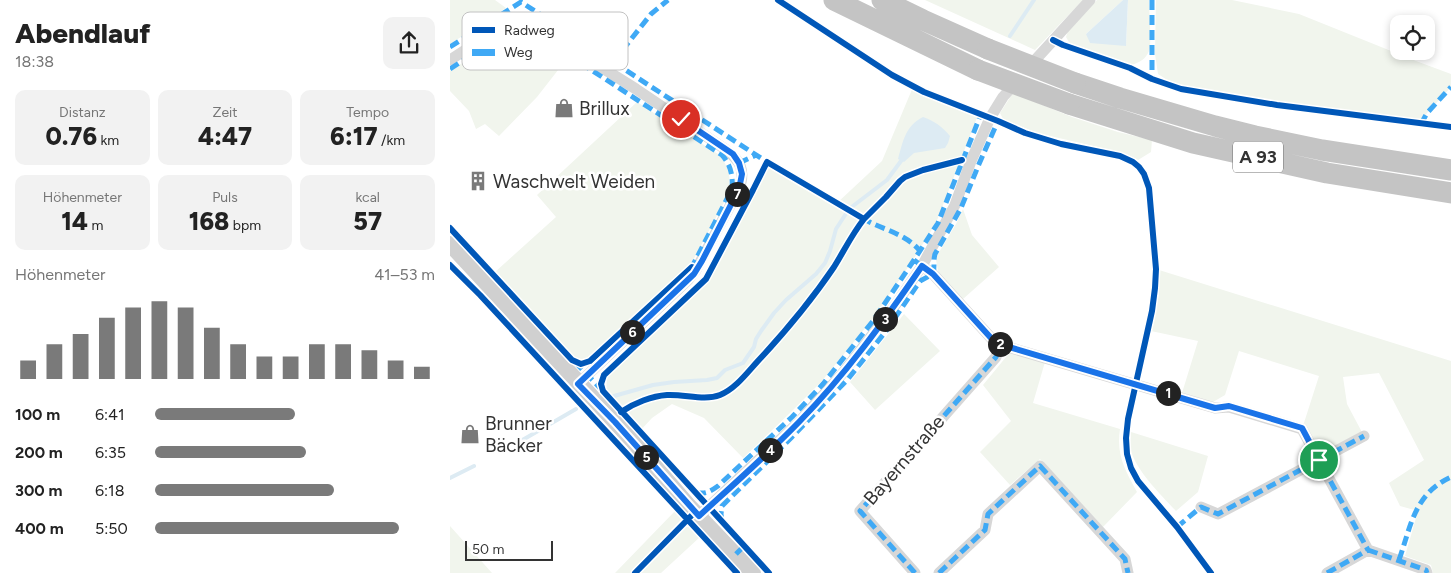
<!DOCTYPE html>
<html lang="de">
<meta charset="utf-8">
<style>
:root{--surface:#fff;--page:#f2f2f2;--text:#222;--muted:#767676;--accent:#7a7a7a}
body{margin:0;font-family:Figtree,sans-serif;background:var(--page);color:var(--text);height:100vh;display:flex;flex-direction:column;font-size:19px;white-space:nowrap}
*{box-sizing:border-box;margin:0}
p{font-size:16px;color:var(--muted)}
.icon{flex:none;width:28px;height:28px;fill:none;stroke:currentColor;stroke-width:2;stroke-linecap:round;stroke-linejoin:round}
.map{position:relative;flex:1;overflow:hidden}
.side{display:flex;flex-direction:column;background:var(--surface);width:450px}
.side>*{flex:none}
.tools{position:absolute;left:940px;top:15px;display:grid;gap:10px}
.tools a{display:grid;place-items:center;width:45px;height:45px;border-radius:10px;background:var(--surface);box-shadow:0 2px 8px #0003;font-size:25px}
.scale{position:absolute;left:15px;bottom:12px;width:88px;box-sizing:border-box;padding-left:5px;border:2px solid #333;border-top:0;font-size:14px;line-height:18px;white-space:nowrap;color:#333;-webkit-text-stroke:4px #fff;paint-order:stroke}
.pin{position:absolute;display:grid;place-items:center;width:42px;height:42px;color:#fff;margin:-21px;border:2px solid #fff;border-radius:50%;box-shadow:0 1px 5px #0007}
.km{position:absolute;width:25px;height:25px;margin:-12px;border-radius:50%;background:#222;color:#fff;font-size:14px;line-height:25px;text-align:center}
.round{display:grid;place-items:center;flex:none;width:52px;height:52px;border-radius:10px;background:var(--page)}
.overview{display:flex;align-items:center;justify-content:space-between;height:85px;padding:0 15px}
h1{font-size:28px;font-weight:800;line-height:38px}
.stats{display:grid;grid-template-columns:repeat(3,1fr);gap:8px;height:85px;padding:5px 15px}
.stats div{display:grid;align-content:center;border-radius:10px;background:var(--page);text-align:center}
.stats b{font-size:25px;font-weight:800}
.stats small{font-size:14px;font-weight:400}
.stats p{font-size:14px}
.chart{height:140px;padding:10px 15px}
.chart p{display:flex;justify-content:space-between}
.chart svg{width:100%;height:90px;margin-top:5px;stroke:var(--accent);stroke-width:6}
ul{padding:0 15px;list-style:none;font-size:16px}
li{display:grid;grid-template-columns:80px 60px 1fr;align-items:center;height:38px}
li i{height:12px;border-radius:6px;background:var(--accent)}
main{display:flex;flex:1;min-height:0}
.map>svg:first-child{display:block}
</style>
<main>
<section class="side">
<div class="overview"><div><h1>Abendlauf</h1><p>18:38</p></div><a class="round"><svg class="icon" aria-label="share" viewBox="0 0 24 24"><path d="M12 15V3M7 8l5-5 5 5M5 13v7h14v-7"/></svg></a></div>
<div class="stats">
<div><p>Distanz</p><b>0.76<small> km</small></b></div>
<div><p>Zeit</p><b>4:47</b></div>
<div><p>Tempo</p><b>6:17<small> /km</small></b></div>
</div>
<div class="stats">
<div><p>Höhenmeter</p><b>14<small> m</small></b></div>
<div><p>Puls</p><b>168<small> bpm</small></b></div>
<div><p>kcal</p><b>57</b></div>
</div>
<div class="chart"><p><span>Höhenmeter</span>41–53 m</p>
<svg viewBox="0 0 160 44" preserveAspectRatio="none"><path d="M5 44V35M15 44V27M25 44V22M35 44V14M45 44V9M55 44V6M65 44V9M75 44V19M85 44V27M95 44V33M105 44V33M115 44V27M125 44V27M135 44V30M145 44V35M155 44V38"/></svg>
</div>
<ul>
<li><b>100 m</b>6:41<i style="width:50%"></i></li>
<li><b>200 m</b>6:35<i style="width:54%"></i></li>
<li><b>300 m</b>6:18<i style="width:64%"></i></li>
<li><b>400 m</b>5:50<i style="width:87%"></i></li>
</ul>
</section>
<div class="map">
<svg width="1001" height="573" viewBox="0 0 1001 573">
<rect width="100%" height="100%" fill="#fff"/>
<path fill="#f1f5ed" d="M0 0H45L56 8 0 44Z
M475 0H633L585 50Z
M647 0H673L636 34 676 46 678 0H699C699 9 702 45 699 51 696 59 689 63 681 65L620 44 616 37 618 31Z
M706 0H782L849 14 966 61 1001 74V87L977 113 971 124 827 105 731 89 708 74 705 54Z
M75 33C91 35 105 47 119 56L87 97 49 136 35 124 26 129 19 111 0 91V71L54 36 61 34Z
M463 87 528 115 486 223 461 263 422 320 371 382 340 413 293 458 254 418 222 404 202 418 189 432 156 395 157 373 258 281 319 163 387 203 432 161Z
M563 93 622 117 668 132 702 140 701 152 688 160 674 153 587 133 553 119 550 113Z
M187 102 268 154C280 167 282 180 277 197L240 266 143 356 139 360 125 358 122 356 45 272 106 217 87 195Z
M513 209 522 235 549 267 513 299 489 276 486 260 488 254 506 224Z
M709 270 1001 361V573H983L981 565 955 556 968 511 950 506 939 483 974 460 929 373 893 377 897 404 914 436 869 460 852 429 869 376 789 351 775 395 763 402 732 393 748 341 701 331 709 294Z
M454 314 490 351 425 410 400 382Z
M560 353 595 362 583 403 670 429C666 455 675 470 687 492L653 527 590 459 560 485 530 452 561 421 533 385 556 357Z
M681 432 758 456 748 492 726 511C712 496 680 465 680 444 680 440 681 436 681 432Z
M225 511 250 537 211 573H165Z
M0 526 42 573H0Z"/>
<path fill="#ddebf3" d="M673 0H678L676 46 640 43 636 34Z
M473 117C484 121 492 126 500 136L498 143 495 148 464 153 454 162 448 159C453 142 455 126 473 117Z"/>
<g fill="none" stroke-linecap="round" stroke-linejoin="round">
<path stroke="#ddebf3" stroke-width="4" d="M560 36 584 0
M164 396 203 385 224 382 257 380 267 378 275 370 293 363 304 347 306 339 311 331 324 313 336 300 366 274 375 263 380 251 386 229 399 209 437 180 451 161
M69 442 126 409
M0 478 24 466"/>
<path stroke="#d7d7d7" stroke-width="11" d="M0 60 52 26 63 22H79L186 89 275 149C290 160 296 170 289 189L246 270 238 280 128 384
M577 69 640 0
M472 266 483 274 541 338 551 345 765 408 779 407 852 429 918 550
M751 507 768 514 914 436
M249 516 350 421 392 374 446 304 472 266 505 205 521 161 540 118 553 97 567 81
M918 550 976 570 977 573
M465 573 410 511 546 357 551 345
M489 573 535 530 538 514 590 466 675 559 678 573
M877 573 918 550"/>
<path stroke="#d0d0d0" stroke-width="16" d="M0 244 182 440 238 505 303 573"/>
<path stroke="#c4c4c4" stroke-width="21" d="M384 0 528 70
M432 0 473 20 538 49
M625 83 670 98 765 126 805 136 872 150 1001 170
M619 104 743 143 877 173 1001 193"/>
<path stroke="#c4c4c4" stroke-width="21" d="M538 49 625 83
M528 70 619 104"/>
<path stroke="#3fa9f5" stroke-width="5" stroke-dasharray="10 5" stroke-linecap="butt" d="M702 0V79
M0 47 71 2 320 164
M163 62 201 14 218 0
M0 69 50 36C63 31 73 31 86 34L272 155C281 165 283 176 282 189L242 267 239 270
M971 124 977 113 1001 87
M289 163 306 155
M412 220 414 219C433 230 455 233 470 251
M464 260 483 274 541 338 551 345 765 408 779 407 852 429 918 550
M125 362 151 389
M246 492C255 495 261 491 268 486L342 417 373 384 423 321 464 260 488 223 531 114
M272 521 271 514 272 506 341 438 398 379 436 331 470 281 483 274C485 267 483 261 485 254L511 208 529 164 548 121
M727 527 751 507 768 514 914 436
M918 550 976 570 977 573
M286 554 294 546
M949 560C961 526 964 494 1001 477
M465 573 410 511 546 357 551 345
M489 573 535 530 538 514 590 466 675 559 678 573
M877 573 918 550"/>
<defs>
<path id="cycleway" d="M328 0 442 75 474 92 548 121 575 133 611 144 670 156 683 162 689 167 694 174 699 188 706 269 705 288 702 311 678 419 676 438 677 454 681 468 688 481 727 527 761 573
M603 40 613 45 680 68 702 79 731 89 827 105 1001 127
M0 228 122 360 131 364 140 361 242 267 246 270
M0 265 30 295 287 573
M171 412C184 403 202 396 217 395 235 394 254 401 270 395 285 389 297 373 307 362 335 332 361 301 384 267 394 251 402 234 414 219
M185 573 245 512
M319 573 153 391 151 384 154 375 256 279 303 190 317 162 414 219 436 197 450 181 455 177 473 170 512 160"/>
</defs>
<use href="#cycleway" stroke="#fff" stroke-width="9"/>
<use href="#cycleway" stroke="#0057b8" stroke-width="6"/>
</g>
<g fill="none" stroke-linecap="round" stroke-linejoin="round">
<defs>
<path id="route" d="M231 119 283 154 289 163 292 174 289 189 252 261 244 274 128 384 165 422 249 516C283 485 317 455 349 422 396 374 435 320 472 266L483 274 541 338 552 345 765 408 779 406 852 428 869 460"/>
</defs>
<use href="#route" stroke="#fff" stroke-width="10"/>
<use href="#route" stroke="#1a73e8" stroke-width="6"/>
</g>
<defs>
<symbol id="shop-bare" viewBox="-9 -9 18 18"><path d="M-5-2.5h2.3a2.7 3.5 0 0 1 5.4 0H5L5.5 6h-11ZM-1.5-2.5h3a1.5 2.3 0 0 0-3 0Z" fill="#7a7a7a" stroke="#fff" stroke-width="2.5" paint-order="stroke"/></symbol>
<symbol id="building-bare" viewBox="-9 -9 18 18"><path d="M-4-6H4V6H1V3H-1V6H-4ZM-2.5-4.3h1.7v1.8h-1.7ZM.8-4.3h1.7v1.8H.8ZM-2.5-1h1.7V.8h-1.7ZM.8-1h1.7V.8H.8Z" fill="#7a7a7a" stroke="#fff" stroke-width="2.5" paint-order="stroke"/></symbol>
</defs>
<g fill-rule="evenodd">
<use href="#shop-bare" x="100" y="94" width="28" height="28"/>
<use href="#building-bare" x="14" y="167" width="28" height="28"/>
<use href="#shop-bare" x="6" y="420" width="28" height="28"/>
</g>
<g text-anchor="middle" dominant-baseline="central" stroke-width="5" stroke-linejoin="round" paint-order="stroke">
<rect fill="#fff" stroke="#707070" stroke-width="1" x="783" y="141.5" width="50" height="31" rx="4"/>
<g font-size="18" font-weight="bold" fill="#333">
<text x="808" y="157">A 93</text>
</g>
<g font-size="19" fill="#333" stroke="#fff" text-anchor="start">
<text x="129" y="108">Brillux</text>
<text x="43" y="181">Waschwelt Weiden</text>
<text x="35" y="423">Brunner<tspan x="35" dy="22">Bäcker</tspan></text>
</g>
<g font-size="19" fill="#333" stroke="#fff">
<text transform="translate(454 460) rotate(-49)">Bayernstraße</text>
</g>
</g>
<rect x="12" y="12" width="166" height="58" rx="8" fill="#fff" stroke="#c2c2c2" stroke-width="1"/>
<rect x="22" y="27" width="23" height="6" fill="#0057b8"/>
<rect x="22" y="49" width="23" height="7" fill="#3fa9f5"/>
<g font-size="14" fill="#333">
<text x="54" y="35">Radweg</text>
<text x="54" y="57">Weg</text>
</g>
</svg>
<div class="tools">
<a><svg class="icon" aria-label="locate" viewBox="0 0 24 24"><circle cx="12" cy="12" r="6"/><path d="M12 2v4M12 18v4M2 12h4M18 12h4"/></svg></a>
</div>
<div class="scale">50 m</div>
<div class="pin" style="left:869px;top:460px;background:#1e9e55"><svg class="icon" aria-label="arrive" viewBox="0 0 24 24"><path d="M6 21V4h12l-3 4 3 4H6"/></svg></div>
<div class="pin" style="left:231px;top:119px;background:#d93025"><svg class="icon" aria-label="check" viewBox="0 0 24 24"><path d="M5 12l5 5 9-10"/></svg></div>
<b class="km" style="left:718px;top:393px">1</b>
<b class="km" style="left:550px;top:344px">2</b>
<b class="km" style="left:435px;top:319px">3</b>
<b class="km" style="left:320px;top:450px">4</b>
<b class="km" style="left:196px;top:457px">5</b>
<b class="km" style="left:182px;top:332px">6</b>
<b class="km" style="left:287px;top:194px">7</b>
</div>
</main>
